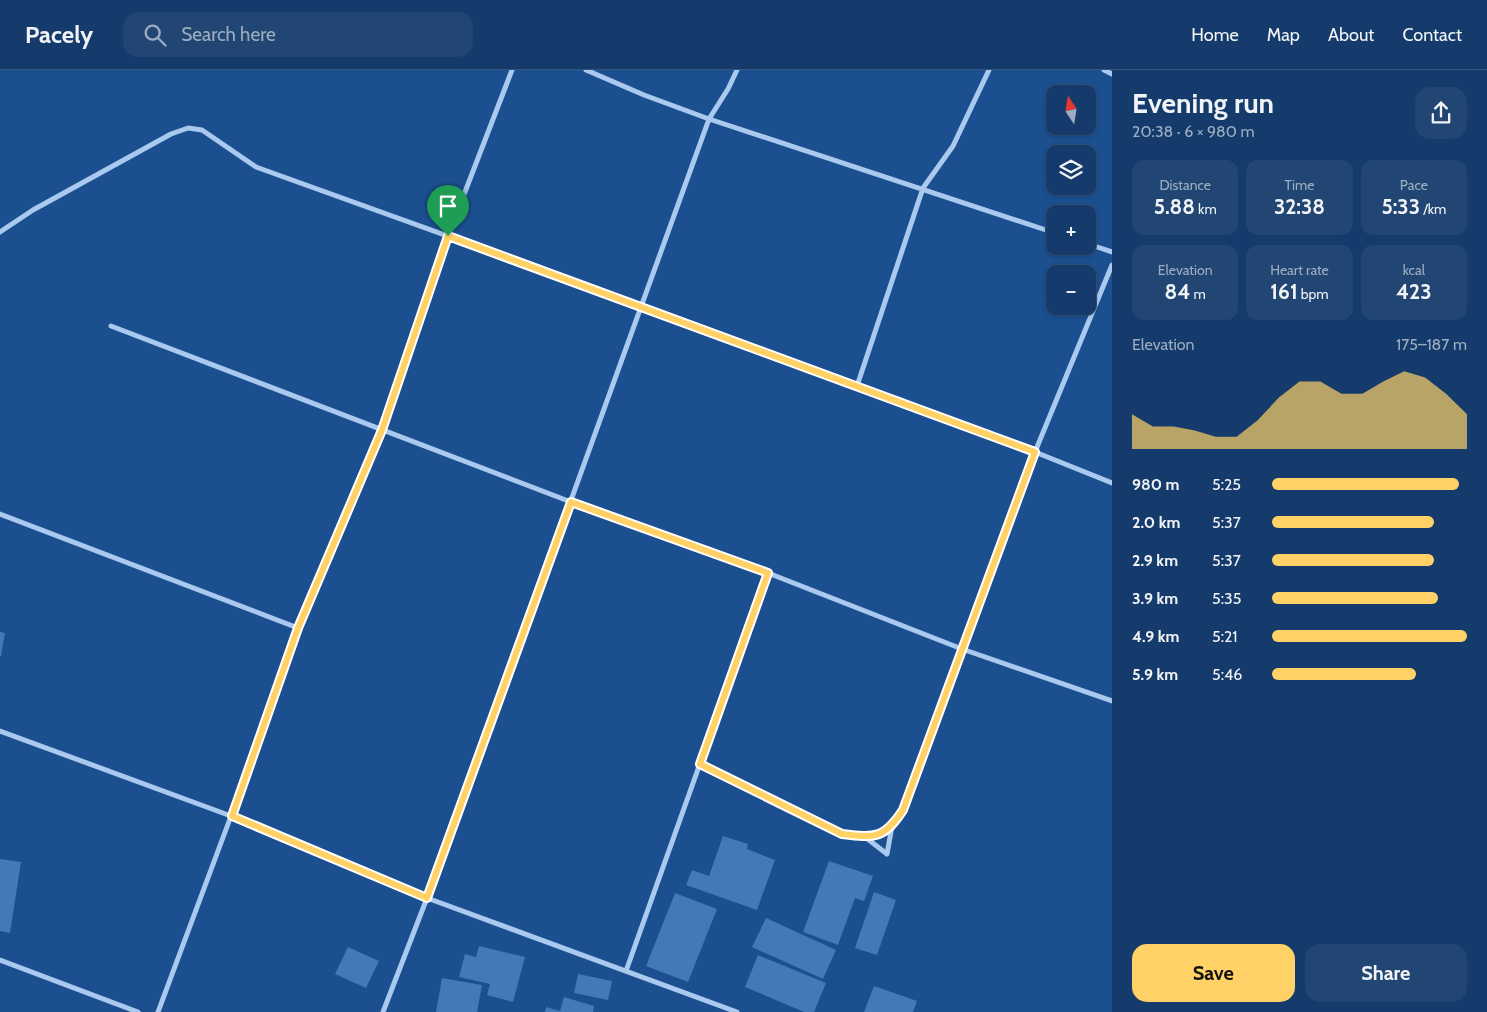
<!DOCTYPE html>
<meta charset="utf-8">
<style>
:root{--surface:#143b6b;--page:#214673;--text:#f1f3f6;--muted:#9dadc1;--line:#33557e;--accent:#ffd166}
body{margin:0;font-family:Cabin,sans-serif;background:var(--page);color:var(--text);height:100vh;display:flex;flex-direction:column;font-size:19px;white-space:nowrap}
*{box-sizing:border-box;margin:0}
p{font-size:16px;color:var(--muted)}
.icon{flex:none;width:28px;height:28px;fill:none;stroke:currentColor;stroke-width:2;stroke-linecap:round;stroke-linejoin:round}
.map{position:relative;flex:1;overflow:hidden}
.side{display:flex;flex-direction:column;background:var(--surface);width:375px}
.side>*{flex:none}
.needle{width:32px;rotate:348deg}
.controls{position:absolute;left:1046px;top:15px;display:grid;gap:10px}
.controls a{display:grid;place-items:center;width:50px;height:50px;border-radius:10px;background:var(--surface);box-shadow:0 1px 4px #0004,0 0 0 1px var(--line);font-size:25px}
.pin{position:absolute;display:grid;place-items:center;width:42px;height:42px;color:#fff;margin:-51px -21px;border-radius:50% 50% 50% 0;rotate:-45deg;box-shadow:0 0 5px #0007}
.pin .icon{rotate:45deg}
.round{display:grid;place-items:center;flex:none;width:52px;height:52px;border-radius:15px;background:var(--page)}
.overview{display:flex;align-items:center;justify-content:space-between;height:85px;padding:0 20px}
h1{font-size:28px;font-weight:700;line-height:38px}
.figures{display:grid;grid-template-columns:repeat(3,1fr);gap:8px;height:85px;padding:5px 20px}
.figures div{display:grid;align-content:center;border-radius:12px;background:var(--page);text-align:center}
.figures b{font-size:21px;font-weight:700}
.figures small{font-size:14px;font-weight:400}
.figures p{font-size:14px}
.chart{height:140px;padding:10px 20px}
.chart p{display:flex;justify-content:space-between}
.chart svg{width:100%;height:90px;margin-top:5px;fill:var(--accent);opacity:.7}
.button{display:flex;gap:10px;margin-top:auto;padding:10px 20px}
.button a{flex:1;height:58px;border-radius:15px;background:var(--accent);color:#111;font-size:20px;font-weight:700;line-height:58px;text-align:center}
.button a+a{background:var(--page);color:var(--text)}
ul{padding:0 20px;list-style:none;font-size:16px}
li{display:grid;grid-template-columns:80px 60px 1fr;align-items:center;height:38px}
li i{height:12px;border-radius:6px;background:var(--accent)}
header{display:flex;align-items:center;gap:30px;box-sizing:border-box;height:70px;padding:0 25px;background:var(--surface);border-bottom:1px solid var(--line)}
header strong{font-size:24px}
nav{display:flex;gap:28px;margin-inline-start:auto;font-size:18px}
.search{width:350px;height:45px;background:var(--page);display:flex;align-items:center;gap:12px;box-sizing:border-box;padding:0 18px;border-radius:15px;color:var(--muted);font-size:19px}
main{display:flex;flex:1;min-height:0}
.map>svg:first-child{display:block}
</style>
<header>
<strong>Pacely</strong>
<div class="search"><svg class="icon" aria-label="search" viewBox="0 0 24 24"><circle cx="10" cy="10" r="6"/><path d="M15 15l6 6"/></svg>Search here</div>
<nav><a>Home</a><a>Map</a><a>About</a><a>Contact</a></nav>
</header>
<main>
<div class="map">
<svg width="1112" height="942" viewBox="0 0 1112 942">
<rect width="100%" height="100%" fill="#1b4f8f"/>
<path fill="#4478b7" d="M0 562 5 563 1 586H0Z
M723 766 748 774 747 779 775 790 757 840 686 815 692 800 709 806Z
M0 789 21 792 10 863 0 861Z
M829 791 873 806 864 831 855 828 838 875 803 862Z
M874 822 896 830 877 885 855 878Z
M675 823 717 839 688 912 646 896Z
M766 848 836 880 823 909 752 877Z
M479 876 525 887 513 932 487 925 490 914 459 907 465 884 476 887Z
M348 877 379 891 366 918 335 904Z
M758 885 826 913 814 942H804L745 917Z
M578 904 612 911 608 930 574 923Z
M442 908 482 915 477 942H436Z
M874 916 917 931 913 942H864Z
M564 927 594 936 593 942H545L546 937 560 941Z"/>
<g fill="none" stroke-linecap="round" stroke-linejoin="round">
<path stroke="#a9c9ee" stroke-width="5" d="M586 0 644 25 709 49 1055 163
M1104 0 1112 4
M0 162 33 140 171 64 188 58 202 60 256 97 642 236 1035 382 1112 413
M1088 174 1112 182
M111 256 571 432 768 503 962 579 1112 631
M857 316 923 118 953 76 989 0
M0 444 298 558
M0 661 231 746 427 828 737 942
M700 694 842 764C875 768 884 769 903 740L1035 382 1112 195
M865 767 887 784 892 756
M0 890 138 942
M626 901 768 503
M158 942 231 746 298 558 382 360 448 166 512 0
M383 942 427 828 709 49 728 19 737 0"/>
</g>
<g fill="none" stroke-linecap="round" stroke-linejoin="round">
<defs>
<path id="route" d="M448 166 1035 382 903 740C884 769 875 768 842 764L700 694 768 503 571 432 427 828 232 746 298 558 382 360Z"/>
</defs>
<use href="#route" stroke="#fff" stroke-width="10"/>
<use href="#route" stroke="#ffd166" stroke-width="6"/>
</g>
</svg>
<div class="controls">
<a><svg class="needle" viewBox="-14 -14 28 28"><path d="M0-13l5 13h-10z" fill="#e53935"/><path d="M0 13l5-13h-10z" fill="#9dadc1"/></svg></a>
<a><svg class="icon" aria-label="layers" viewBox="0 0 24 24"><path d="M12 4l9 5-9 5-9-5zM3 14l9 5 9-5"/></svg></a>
<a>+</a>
<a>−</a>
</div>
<div class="pin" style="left:448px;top:166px;background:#1e9e55"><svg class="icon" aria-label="arrive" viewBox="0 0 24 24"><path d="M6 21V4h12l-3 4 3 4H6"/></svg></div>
</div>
<section class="side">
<div class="overview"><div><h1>Evening run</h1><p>20:38 · 6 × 980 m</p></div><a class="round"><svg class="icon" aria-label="share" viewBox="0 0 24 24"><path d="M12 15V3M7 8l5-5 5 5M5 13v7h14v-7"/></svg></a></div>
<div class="figures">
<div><p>Distance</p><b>5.88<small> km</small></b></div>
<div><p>Time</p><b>32:38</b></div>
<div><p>Pace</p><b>5:33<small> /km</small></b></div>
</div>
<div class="figures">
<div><p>Elevation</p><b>84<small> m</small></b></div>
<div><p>Heart rate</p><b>161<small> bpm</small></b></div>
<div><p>kcal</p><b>423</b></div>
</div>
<div class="chart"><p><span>Elevation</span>175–187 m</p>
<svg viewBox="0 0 160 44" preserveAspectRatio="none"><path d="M0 44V27L10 33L20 33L30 35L40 38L50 38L60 30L70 19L80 11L90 11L100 17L110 17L120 11L130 6L140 9L150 17L160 27V44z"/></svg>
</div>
<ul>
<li><b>980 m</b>5:25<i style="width:96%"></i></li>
<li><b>2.0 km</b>5:37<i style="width:83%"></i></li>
<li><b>2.9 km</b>5:37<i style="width:83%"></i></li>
<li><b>3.9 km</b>5:35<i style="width:85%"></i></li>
<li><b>4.9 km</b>5:21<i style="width:100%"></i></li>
<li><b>5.9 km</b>5:46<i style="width:74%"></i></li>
</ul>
<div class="button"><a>Save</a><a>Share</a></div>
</section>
</main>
